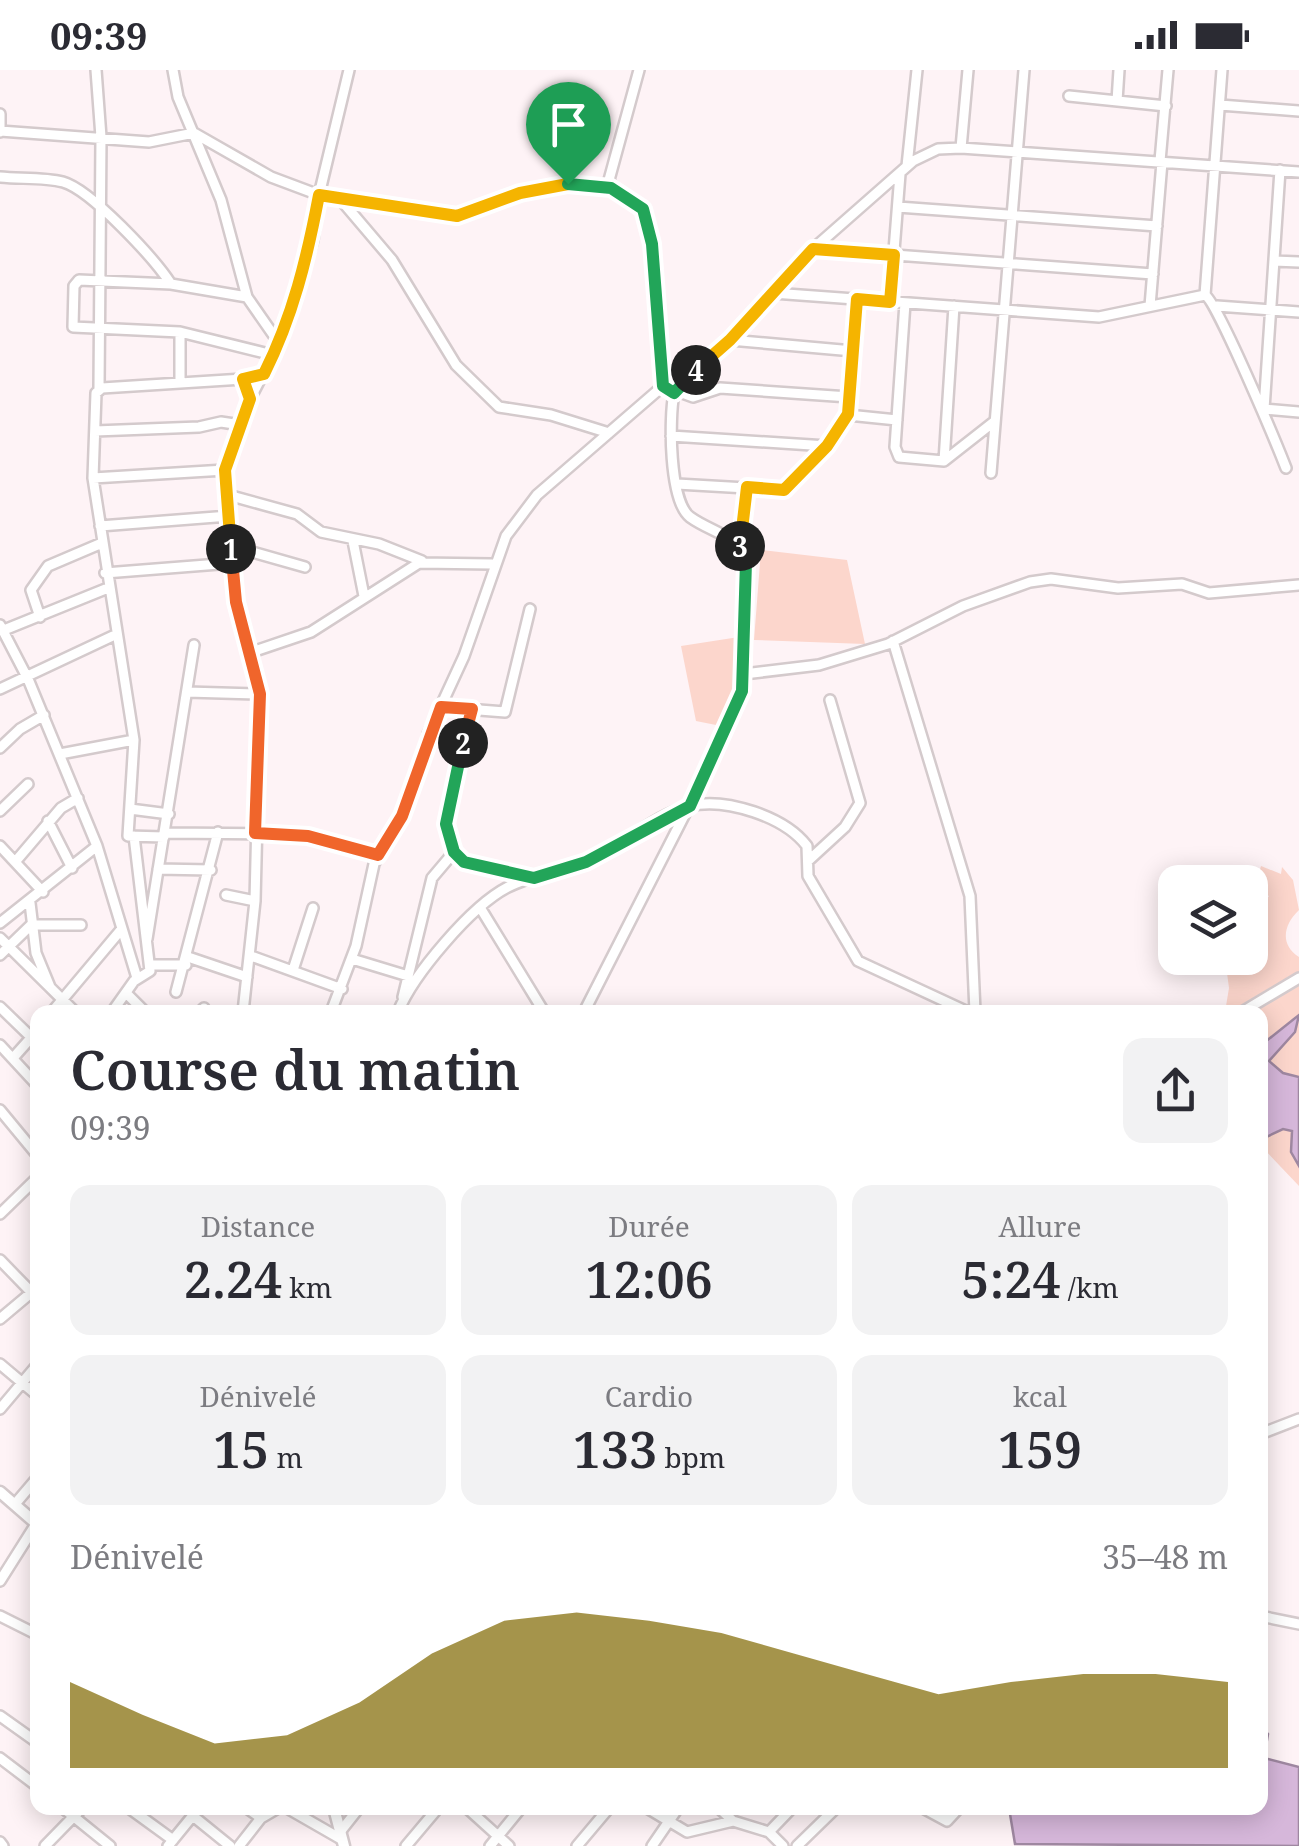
<!DOCTYPE html>
<html lang="fr">
<meta charset="utf-8">
<style>
:root{--surface:#fff;--page:#f2f2f3;--text:#2b2b33;--muted:#7c7c81;--accent:#806800}
body{margin:0;font-family:"Noto Serif",serif;background:var(--page);color:var(--text);height:100vh;display:flex;flex-direction:column;font-size:38px;white-space:nowrap}
*{box-sizing:border-box;margin:0}
p{font-size:32px;color:var(--muted)}
.icon{flex:none;width:55px;height:55px;fill:none;stroke:currentColor;stroke-width:2;stroke-linecap:round;stroke-linejoin:round}
.map{position:relative;flex:1;overflow:hidden}
.panel{position:absolute;left:30px;top:935px;width:1238px;height:810px;display:flex;flex-direction:column;background:var(--surface);border-radius:20px;box-shadow:0 5px 25px #0003}
.panel>*{flex:none}
.buttons{position:absolute;left:1158px;top:795px;display:grid;gap:20px}
.buttons a{display:grid;place-items:center;width:110px;height:110px;border-radius:20px;background:var(--surface);box-shadow:0 5px 25px #0003;font-size:50px}
.pin{position:absolute;display:grid;place-items:center;width:85px;height:85px;color:#fff;margin:-102px -42px;border-radius:50% 50% 50% 0;rotate:-45deg;box-shadow:0 0 10px #0007}
.pin .icon{rotate:45deg}
.km{position:absolute;width:50px;height:50px;margin:-25px;border-radius:50%;background:#222;color:#fff;font-size:28px;line-height:50px;text-align:center}
.round{display:grid;place-items:center;flex:none;width:105px;height:105px;border-radius:20px;background:var(--page)}
.overview{display:flex;align-items:center;justify-content:space-between;height:170px;padding:0 40px}
h1{font-size:55px;font-weight:600;line-height:75px}
.figures{display:grid;grid-template-columns:repeat(3,1fr);gap:15px;height:170px;padding:10px 40px}
.figures div{display:grid;align-content:center;border-radius:20px;background:var(--page);text-align:center}
.figures b{font-size:50px;font-weight:600}
.figures small{font-size:28px;font-weight:400}
.figures p{font-size:28px}
.chart{height:280px;padding:20px 40px}
.chart p{display:flex;justify-content:space-between}
.chart svg{width:100%;height:180px;margin-top:10px;fill:var(--accent);opacity:.7}
.status{display:flex;justify-content:space-between;align-items:center;height:70px;padding:0 50px;background:var(--surface);direction:ltr}
.status svg{height:28px;fill:currentColor}
.map>svg:first-child{display:block}
</style>
<div class="status"><b>09:39</b><svg viewBox="0 0 49 12"><path d="M0 12V9h3v3zM5 12V6h3v6zM10 12V3h3v9zM15 12V0h3v12zM26 1h20v11H26zM47 4h2v5h-2z"/></svg></div>
<div class="map">
<svg width="1299" height="1776" viewBox="0 0 1299 1776">
<rect width="100%" height="100%" fill="#fef3f6"/>
<path fill="#fcd6cc" d="M761 480 847 490 865 574 754 570Z
M739 567 735 625 721 656 696 651 681 576Z
M1261 796 1281 804 1282 797 1293 810 1299 840C1284 854 1279 874 1299 887V1116L1260 1075V942H1225L1229 918 1225 888H1250L1254 881 1250 878V836H1261L1269 826 1254 819Z"/>
<path fill="#d6b7da" stroke="#9f88a1" stroke-width="2.5" d="M1299 945 1295 962 1269 991 1283 1003 1299 1007V1096L1291 1082 1292 1061 1283 1059 1260 1070V976Z
M1260 1654 1268 1664 1264 1688 1299 1697V1776L1015 1774 1009 1738H1260Z"/>
<g fill="none" stroke-linecap="round" stroke-linejoin="round">
<defs>
<path id="minor" d="M96 0 101 67 99 318
M173 0 178 27 221 130 247 227 279 273
M639 0 609 110C618 132 640 126 649 156L663 316 693 327 720 318 849 327
M1069 26 1166 36
M1117 31 1119 0
M1220 35 1299 41
M0 44V62
M0 61 149 72 194 63 271 107 319 125 450 146 519 123 567 114 611 118
M961 78 968 0
M1160 91 1168 0
M907 96 917 0
M1280 100 1264 339 1299 342
M0 107C20 109 44 107 63 112 91 120 154 188 171 214
M341 130 392 190 456 295 499 337 551 345 609 363
M898 137 1157 156
M813 179 1153 204
M1274 191 1299 192
M773 223 1099 247 1205 225
M1205 225 1222 0
M1205 225C1217 231 1277 375 1286 398
M247 227 171 214 79 210 74 216 73 257 180 262 273 285
M890 232 900 104
M905 233 895 377 899 387 944 391 995 351
M1150 236 1162 92
M1217 236 1299 242
M180 262V311
M730 270 853 281
M674 323 730 270 813 179 913 91 938 79 961 78 1299 102
M848 345 897 350
M95 361 199 357 221 352 241 355
M671 366 827 376
M944 391 954 236
M991 403 1024 0
M93 408 225 400
M677 414 783 420 827 376 848 345 857 229
M228 425 297 444 321 462 379 474 422 491
M100 456 229 446
M353 471 364 526
M739 475 747 417
M231 476 305 497
M105 503 232 493
M40 547 31 520 48 496 102 473
M0 555 28 609 97 776 137 908
M4 560 108 518
M893 571 970 826 975 942
M249 583 311 562 419 493 492 494
M744 604 819 595 888 574 963 536 1030 512 1051 509 1118 518 1182 514 1209 523 1299 515
M0 619 117 564
M187 622 260 624
M441 637 505 642 530 539
M472 639C464 671 428 769 462 790 480 801 511 803 531 807
M0 678 20 659 44 645
M60 684 134 670
M130 739 169 744
M0 741 28 714
M48 751 72 798
M165 763 293 764 379 785
M164 767 128 766 134 670 93 408 96 323 102 318 243 309 264 304
M0 776 43 822
M808 791 845 757 860 733 830 630
M15 792 61 738 78 728
M158 799 211 800
M226 825 255 831
M30 833 36 883 50 917
M481 839 544 942
M0 853 97 776
M0 868 75 942
M147 869 194 575
M0 885 31 855H81
M251 886 342 919
M188 887 247 907
M352 889 408 906
M151 895H186
M293 900 313 838
M176 922 218 762
M127 924 145 942
M403 927 432 808 454 782
M0 937 31 967
M52 942 120 861
M112 942 134 911 150 901 134 766
M200 942 204 938
M243 942 255 831 260 624 236 532 225 400 250 329 286 259 313 170 319 125 349 0
M331 942 356 876 374 794 402 746 426 684 428 664 464 586 506 466 537 425 663 316
M398 942C413 905 471 836 508 817 535 803 567 801 595 787 625 773 656 745 689 736 726 727 785 747 807 776L808 806 858 891 968 942
M584 942 689 736 742 621 746 493 739 475C724 463 705 458 690 447 669 431 669 348 674 323
M1242 942 1299 908
M0 975 38 1016
M13 988 38 960
M0 1040 38 1086
M0 1144 38 1107
M0 1190 38 1229
M0 1249 38 1217
M0 1294 38 1326
M0 1339 38 1294
M1260 1364 1299 1349
M15 1434 38 1407
M0 1511 36 1454
M0 1546 38 1565
M1260 1546 1299 1554
M0 1646 38 1673
M0 1688 38 1717
M63 1738 110 1776
M129 1738 173 1770
M247 1738 261 1748
M287 1738 341 1769
M467 1738 509 1776
M647 1738 687 1762 733 1751 769 1762 792 1738
M719 1738 733 1751
M923 1738 947 1751 959 1738
M193 1746 230 1776
M340 1762 359 1738
M769 1762 783 1776
M0 1772 3 1776
M45 1776 82 1738
M168 1776 199 1738
M239 1776 261 1748 278 1738
M406 1776 438 1738
M490 1776 521 1738
M577 1776 609 1738
M652 1776 678 1738
M797 1776 836 1738"/>
<path id="major" d="M0 1422 38 1455
M334 1738 344 1776"/>
</defs>
<use href="#minor" stroke="#d4cacc" stroke-width="14"/>
<use href="#major" stroke="#d4cacc" stroke-width="15"/>
<use href="#minor" stroke="#fff" stroke-width="9"/>
<use href="#major" stroke="#fff" stroke-width="10"/>
</g>
<g fill="none" stroke-linecap="round" stroke-linejoin="round">
<defs>
<path id="split-1" d="M231 479 225 400 250 329 243 309 264 304C293 246 307 188 319 125L457 146 520 123 568 114"/>
<path id="split-2" d="M231 479 236 532 260 624 255 763 308 766 378 785 402 746 441 637 472 639 463 673"/>
<path id="split-3" d="M463 673 446 754 454 782 464 792 534 808 586 792 690 736 742 621 746 492 740 476"/>
<path id="split-4" d="M696 300 730 270 813 179 894 185 890 232 857 229 848 344 827 376 784 420 747 417 740 476"/>
<path id="split-5" d="M568 114 611 118 643 139 652 174 663 316 674 323 696 300"/>
</defs>
<use href="#split-1" stroke="#fff" stroke-width="20"/>
<use href="#split-2" stroke="#fff" stroke-width="20"/>
<use href="#split-3" stroke="#fff" stroke-width="20"/>
<use href="#split-4" stroke="#fff" stroke-width="20"/>
<use href="#split-5" stroke="#fff" stroke-width="20"/>
<use href="#split-1" stroke="#f5b400" stroke-width="12"/>
<use href="#split-2" stroke="#f0652b" stroke-width="12"/>
<use href="#split-3" stroke="#22a559" stroke-width="12"/>
<use href="#split-4" stroke="#f5b400" stroke-width="12"/>
<use href="#split-5" stroke="#22a559" stroke-width="12"/>
</g>
</svg>
<div class="buttons">
<a><svg class="icon" aria-label="layers" viewBox="0 0 24 24"><path d="M12 4l9 5-9 5-9-5zM3 14l9 5 9-5"/></svg></a>
</div>
<div class="pin" style="left:568px;top:114px;background:#1e9e55"><svg class="icon" aria-label="arrive" viewBox="0 0 24 24"><path d="M6 21V4h12l-3 4 3 4H6"/></svg></div>
<b class="km" style="left:231px;top:479px">1</b>
<b class="km" style="left:463px;top:673px">2</b>
<b class="km" style="left:740px;top:476px">3</b>
<b class="km" style="left:696px;top:300px">4</b>
<section class="panel">
<div class="overview"><div><h1>Course du matin</h1><p>09:39</p></div><a class="round"><svg class="icon" aria-label="share" viewBox="0 0 24 24"><path d="M12 15V3M7 8l5-5 5 5M5 13v7h14v-7"/></svg></a></div>
<div class="figures">
<div><p>Distance</p><b>2.24<small> km</small></b></div>
<div><p>Durée</p><b>12:06</b></div>
<div><p>Allure</p><b>5:24<small> /km</small></b></div>
</div>
<div class="figures">
<div><p>Dénivelé</p><b>15<small> m</small></b></div>
<div><p>Cardio</p><b>133<small> bpm</small></b></div>
<div><p>kcal</p><b>159</b></div>
</div>
<div class="chart"><p><span>Dénivelé</span>35–48 m</p>
<svg viewBox="0 0 160 44" preserveAspectRatio="none"><path d="M0 44V23L10 31L20 38L30 36L40 28L50 16L60 8L70 6L80 8L90 11L100 16L110 21L120 26L130 23L140 21L150 21L160 23V44z"/></svg>
</div>
</section>
</div>
